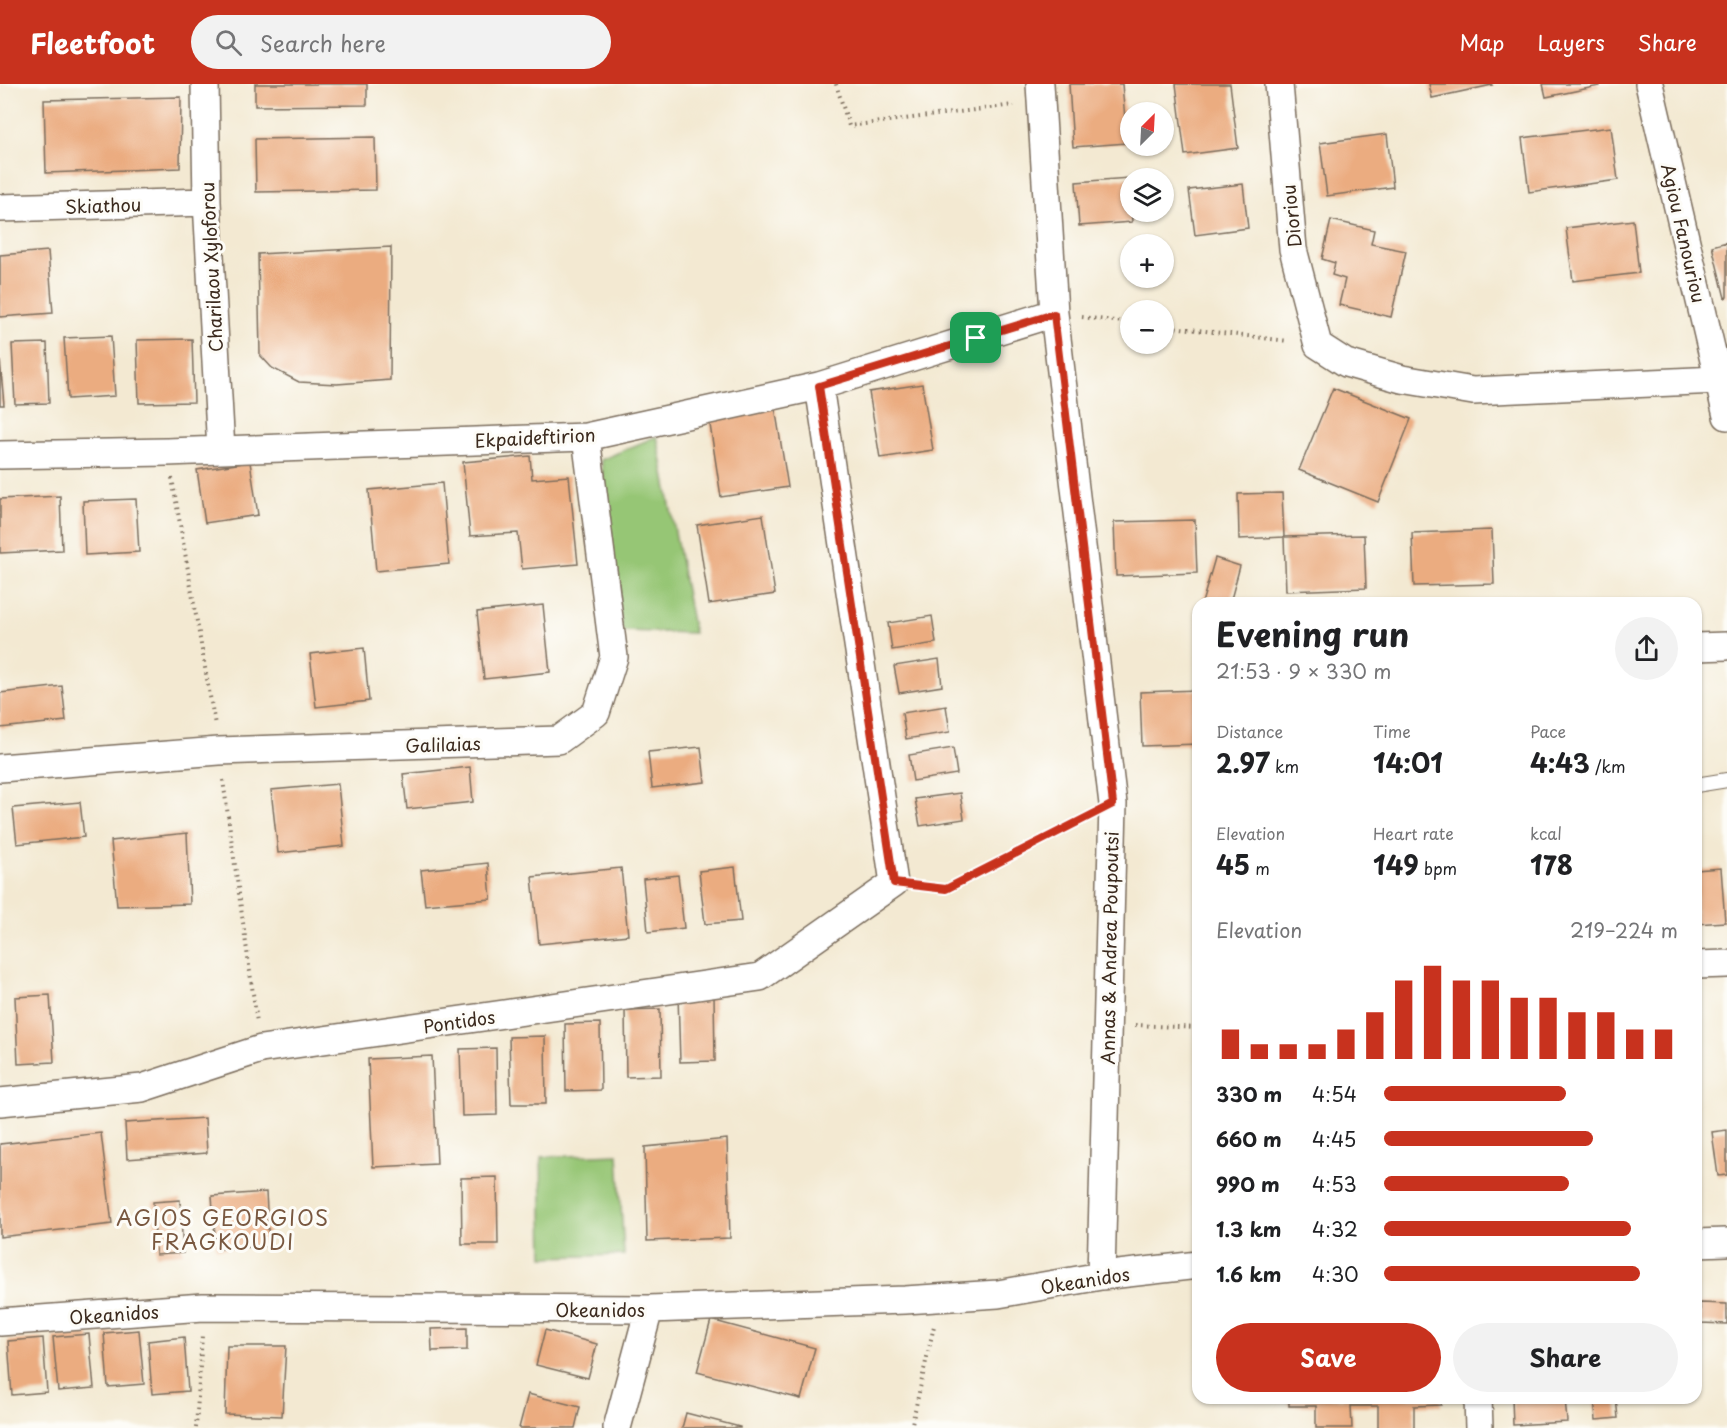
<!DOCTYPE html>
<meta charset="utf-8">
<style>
:root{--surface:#fff;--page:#f2f2f2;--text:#202124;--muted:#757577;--accent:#c8321e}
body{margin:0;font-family:"Playpen Sans",sans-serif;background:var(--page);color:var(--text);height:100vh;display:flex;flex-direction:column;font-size:22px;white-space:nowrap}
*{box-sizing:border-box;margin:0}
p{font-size:20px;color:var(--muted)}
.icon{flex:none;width:33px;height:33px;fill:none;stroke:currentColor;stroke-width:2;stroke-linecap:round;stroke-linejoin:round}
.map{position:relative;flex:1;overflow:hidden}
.drawer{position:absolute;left:1192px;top:513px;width:510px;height:807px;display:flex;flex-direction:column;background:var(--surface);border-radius:18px;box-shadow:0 2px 4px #0004}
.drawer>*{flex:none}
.needle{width:39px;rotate:24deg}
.tools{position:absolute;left:1120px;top:18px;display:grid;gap:12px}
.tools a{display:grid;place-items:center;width:54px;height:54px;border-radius:50%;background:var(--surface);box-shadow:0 2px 4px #0004;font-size:30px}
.pin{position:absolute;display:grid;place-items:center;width:51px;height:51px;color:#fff;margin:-26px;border-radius:12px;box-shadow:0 3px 9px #0006}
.round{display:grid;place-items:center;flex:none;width:63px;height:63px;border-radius:32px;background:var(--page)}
.headline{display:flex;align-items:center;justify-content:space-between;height:102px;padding:0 24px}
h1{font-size:33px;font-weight:700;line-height:45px}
.figures{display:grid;grid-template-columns:repeat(3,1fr);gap:9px;height:102px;padding:6px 24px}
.figures div{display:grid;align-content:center}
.figures b{font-size:26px;font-weight:700}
.figures small{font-size:16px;font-weight:400}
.figures p{font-size:16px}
.chart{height:168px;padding:12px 24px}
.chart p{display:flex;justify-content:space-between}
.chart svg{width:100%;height:108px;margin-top:6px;stroke:var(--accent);stroke-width:6}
.primary-button{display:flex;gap:12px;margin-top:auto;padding:12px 24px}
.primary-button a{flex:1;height:69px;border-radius:36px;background:var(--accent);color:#fff;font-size:24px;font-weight:700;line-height:69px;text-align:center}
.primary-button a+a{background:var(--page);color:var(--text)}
ul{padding:0 24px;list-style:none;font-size:20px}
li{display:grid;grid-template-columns:96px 72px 1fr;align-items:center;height:45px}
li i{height:15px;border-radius:8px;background:var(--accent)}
header{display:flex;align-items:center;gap:36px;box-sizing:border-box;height:84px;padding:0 30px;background:var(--accent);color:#fff}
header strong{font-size:28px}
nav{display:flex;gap:33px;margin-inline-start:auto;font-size:21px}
.search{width:420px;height:54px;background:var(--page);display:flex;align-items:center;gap:15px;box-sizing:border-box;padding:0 21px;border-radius:33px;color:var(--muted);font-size:22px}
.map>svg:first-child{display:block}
</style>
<header>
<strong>Fleetfoot</strong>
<div class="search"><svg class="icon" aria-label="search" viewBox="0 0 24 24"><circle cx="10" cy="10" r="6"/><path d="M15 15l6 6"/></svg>Search here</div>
<nav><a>Map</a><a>Layers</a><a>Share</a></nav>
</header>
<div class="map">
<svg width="1727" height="1344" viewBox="0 0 1727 1344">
<rect width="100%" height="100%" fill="#fdfcf7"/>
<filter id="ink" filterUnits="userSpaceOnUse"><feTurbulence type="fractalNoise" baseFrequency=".0167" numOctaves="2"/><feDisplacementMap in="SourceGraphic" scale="12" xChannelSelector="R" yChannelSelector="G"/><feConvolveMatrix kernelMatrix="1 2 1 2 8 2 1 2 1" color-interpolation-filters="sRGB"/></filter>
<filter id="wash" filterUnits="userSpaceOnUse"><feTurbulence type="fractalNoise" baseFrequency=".008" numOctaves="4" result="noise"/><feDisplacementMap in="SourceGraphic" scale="24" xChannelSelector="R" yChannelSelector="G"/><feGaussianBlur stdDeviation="1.35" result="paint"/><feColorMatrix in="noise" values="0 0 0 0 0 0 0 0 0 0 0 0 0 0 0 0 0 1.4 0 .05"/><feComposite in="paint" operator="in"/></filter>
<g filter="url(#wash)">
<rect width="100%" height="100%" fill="#f3e9d2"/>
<path fill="#96c675" stroke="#68784a" stroke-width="1.5" d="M657 352 694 549 622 547 601 376Z
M618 1070 624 1171 543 1173 541 1073Z"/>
<g id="blocks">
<path fill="#ebac80" d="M255 0H367V21L255 22Z
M1069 0H1122L1127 59 1073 63Z
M1176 0H1230L1238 64 1185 71Z
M1429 0H1491L1492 1 1432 14Z
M1543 0H1598L1599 2 1546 13Z
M181 13 180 84 46 89 44 16Z
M1611 43 1618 96 1529 108 1522 54Z
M1387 50 1393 103 1327 112 1320 59Z
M375 53 376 106 256 108 255 55Z
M1129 94 1132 138 1079 142 1076 98Z
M1243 100 1248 144 1195 151 1189 106Z
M1331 136 1374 146 1371 160 1406 167 1391 233 1339 221 1345 195 1332 191 1335 179 1322 175Z
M1633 136 1639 189 1573 197 1566 144Z
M1727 158V213L1725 214 1712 162Z
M391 163 390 296 337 300 299 298 272 284 260 271 258 170Z
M48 167 53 229 0 233V171Z
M111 252 115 312 68 315 64 254Z
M192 255 194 318 139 319 137 256Z
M47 259 49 319 15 320 12 260Z
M0 275 4 321H0Z
M922 300 933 366 880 374 869 308Z
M1333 304 1411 335 1378 418 1299 386Z
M775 323 788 403 721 413 709 334Z
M530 372 532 395 569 392 578 480 522 485 518 449 470 452 463 378Z
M250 378 258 431 205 439 197 386Z
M442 399 449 480 376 487 369 406Z
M1282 409 1284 453 1239 455 1238 410Z
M60 412 62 466 0 469V415Z
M136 415 139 468 85 471 83 417Z
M763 431 775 510 709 520 697 441Z
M1195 436 1197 489 1116 492 1114 438Z
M1492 446 1494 500 1414 502 1412 449Z
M1364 451 1366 504 1286 507 1284 453Z
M1215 474 1240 482 1230 519H1202Z
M543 521 550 588 484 595 477 528Z
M932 532 936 559 892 566 888 539Z
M364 564 369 617 316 623 310 570Z
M939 575 942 602 899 609 894 582Z
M62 602 66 637 0 644V609Z
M1198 606V660L1142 662 1140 608Z
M946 622 950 648 906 655 902 629Z
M701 663 705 698 652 704 648 668Z
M953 664 957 690 913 697 909 671Z
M470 683 473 718 407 725 403 690Z
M338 700 344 762 278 769 271 706Z
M960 709 964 735 920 742 915 715Z
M80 718 84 753 17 760 13 724Z
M187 749 190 820 117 822 111 757Z
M488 779 491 815 425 821 421 786Z
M735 783 741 837 705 840 699 787Z
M621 784 628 851 539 860 532 793Z
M1721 784 1725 838 1696 840V786Z
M678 791 684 844 648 848 643 795Z
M714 910 715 977 680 978 678 911Z
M50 911 54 978 18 980 15 913Z
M660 925 661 992 626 993 625 926Z
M600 939 601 1006 566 1007 565 940Z
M545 952 546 1020H511L509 953Z
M496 964 497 1031 462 1032 460 965Z
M432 972 437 1080 373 1083 368 975Z
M205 1034 207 1069 127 1075 125 1039Z
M1727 1046V1091L1718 1092 1712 1048Z
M101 1049 112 1140 0 1153V1060Z
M727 1055 730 1154 647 1157 645 1063Z
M497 1093 498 1160H462L461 1094Z
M266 1108 269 1162 216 1165 212 1112Z
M180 1116 183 1169 156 1171 153 1118Z
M1700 1219 1727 1220V1240L1700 1239Z
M711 1236 815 1264 801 1315 697 1288Z
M467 1244V1266L432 1267 431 1245Z
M139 1246 144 1300 108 1303 104 1249Z
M545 1246 597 1260 588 1294 536 1281Z
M89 1250 94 1304 58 1307 53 1253Z
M184 1253 188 1307 152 1310 148 1257Z
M43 1254 47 1308 12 1311 8 1257Z
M227 1262H286L282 1332 225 1330Z
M528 1310 580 1323 575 1344H519Z
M1289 1314H1441V1321L1414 1322V1344H1378V1322H1351L1352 1344H1316V1322H1289Z
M1512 1314H1565L1567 1338 1513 1341Z
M1594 1314H1616L1618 1334 1596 1336Z
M686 1329 740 1343V1344H682Z"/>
</g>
</g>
<g filter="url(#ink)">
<use href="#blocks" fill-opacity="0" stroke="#7b6d5d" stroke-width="1.5"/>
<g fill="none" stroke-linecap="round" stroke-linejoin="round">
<defs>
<path id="lane" d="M1696 701 1727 696"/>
<path id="street" d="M205 0 207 118 221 366
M1040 0 1054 229 1113 720 1101 1192
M1279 0 1293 165 1318 261 1346 279 1402 295 1473 307 1718 296
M1649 0 1727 332
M0 124 207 118
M0 371 167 368 586 353 819 302 1054 229
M1696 563 1727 562
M0 684 219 667 559 656 596 629 614 573 586 353
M1696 881 1727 880
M0 1018 142 1004 261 965 760 893 894 799 819 302
M1696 1159 1727 1158
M0 1238 203 1223 649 1225 905 1216 998 1210 1101 1192 1198 1181
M1478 1314 1479 1344
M617 1344 649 1225"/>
</defs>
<use href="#lane" stroke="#7b6d5d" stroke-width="16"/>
<use href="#street" stroke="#7b6d5d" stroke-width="30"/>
<path stroke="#7b6d5d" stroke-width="4" stroke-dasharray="1.5 4.5" stroke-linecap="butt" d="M836 0 849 42 1014 21
M1082 233 1131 239
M1164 242 1288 257
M172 394 215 641
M223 696 257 938
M921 802 946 805 1086 734
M1135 941 1198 944
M196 1344 202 1252
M911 1344 934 1242"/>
<use href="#lane" stroke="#fff" stroke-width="14"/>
<use href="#street" stroke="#fff" stroke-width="27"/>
</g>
</g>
<g fill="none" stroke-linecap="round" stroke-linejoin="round" filter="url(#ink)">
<defs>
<path id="route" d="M1054 230 1113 720 946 805 894 799 819 302Z"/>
</defs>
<use href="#route" stroke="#fff" stroke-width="12"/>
<use href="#route" stroke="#c8321e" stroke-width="8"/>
</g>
<g text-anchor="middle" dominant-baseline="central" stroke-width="6" stroke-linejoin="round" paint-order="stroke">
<g font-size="18" fill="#3b2a1e" stroke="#fdfcf7">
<text transform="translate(103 121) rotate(-2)">Skiathou</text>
<text transform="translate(1291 132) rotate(-96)">Dioriou</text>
<text transform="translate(1684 149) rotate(77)">Agiou Fanouriou</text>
<text transform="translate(211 183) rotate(-93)">Charilaou Xyloforou</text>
<text transform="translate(535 353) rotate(-3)">Ekpaideftirion</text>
<text transform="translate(443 660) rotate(-2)">Galilaias</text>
<text transform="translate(1109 864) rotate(-89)">Annas &amp; Andrea Poupoutsi</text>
<text transform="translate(459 937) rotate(-8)">Pontidos</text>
<text transform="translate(1085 1196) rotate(-9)">Okeanidos</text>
<text x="600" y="1225">Okeanidos</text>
<text transform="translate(114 1230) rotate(-4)">Okeanidos</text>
</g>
<g font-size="21" letter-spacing="1.5" fill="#795840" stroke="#fdfcf7">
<text x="223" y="1133">AGIOS GEORGIOS<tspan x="223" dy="24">FRAGKOUDI</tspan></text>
</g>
</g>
</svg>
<div class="tools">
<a><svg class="needle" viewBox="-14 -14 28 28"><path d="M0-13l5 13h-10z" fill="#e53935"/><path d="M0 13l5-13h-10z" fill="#757577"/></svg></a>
<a><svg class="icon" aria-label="layers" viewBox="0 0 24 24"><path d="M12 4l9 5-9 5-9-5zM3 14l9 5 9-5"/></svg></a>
<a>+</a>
<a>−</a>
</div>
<div class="pin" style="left:976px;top:254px;background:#1e9e55"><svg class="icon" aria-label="arrive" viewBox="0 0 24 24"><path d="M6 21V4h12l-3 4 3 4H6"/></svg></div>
<section class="drawer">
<div class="headline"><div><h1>Evening run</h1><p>21:53 · 9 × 330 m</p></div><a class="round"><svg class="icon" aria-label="share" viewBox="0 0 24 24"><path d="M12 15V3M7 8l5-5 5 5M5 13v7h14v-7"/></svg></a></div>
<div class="figures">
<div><p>Distance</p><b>2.97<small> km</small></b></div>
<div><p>Time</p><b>14:01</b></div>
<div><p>Pace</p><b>4:43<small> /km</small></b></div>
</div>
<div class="figures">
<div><p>Elevation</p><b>45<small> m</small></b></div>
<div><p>Heart rate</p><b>149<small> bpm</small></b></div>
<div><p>kcal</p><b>178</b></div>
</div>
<div class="chart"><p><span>Elevation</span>219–224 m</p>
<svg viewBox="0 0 160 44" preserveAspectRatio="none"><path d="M5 44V32M15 44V38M25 44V38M35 44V38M45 44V32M55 44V25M65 44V12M75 44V6M85 44V12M95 44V12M105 44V19M115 44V19M125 44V25M135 44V25M145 44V32M155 44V32"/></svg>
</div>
<ul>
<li><b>330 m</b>4:54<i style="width:62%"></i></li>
<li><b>660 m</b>4:45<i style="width:71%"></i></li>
<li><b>990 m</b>4:53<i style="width:63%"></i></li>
<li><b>1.3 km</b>4:32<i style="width:84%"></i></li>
<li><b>1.6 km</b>4:30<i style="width:87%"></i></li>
</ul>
<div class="primary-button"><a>Save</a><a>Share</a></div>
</section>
</div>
